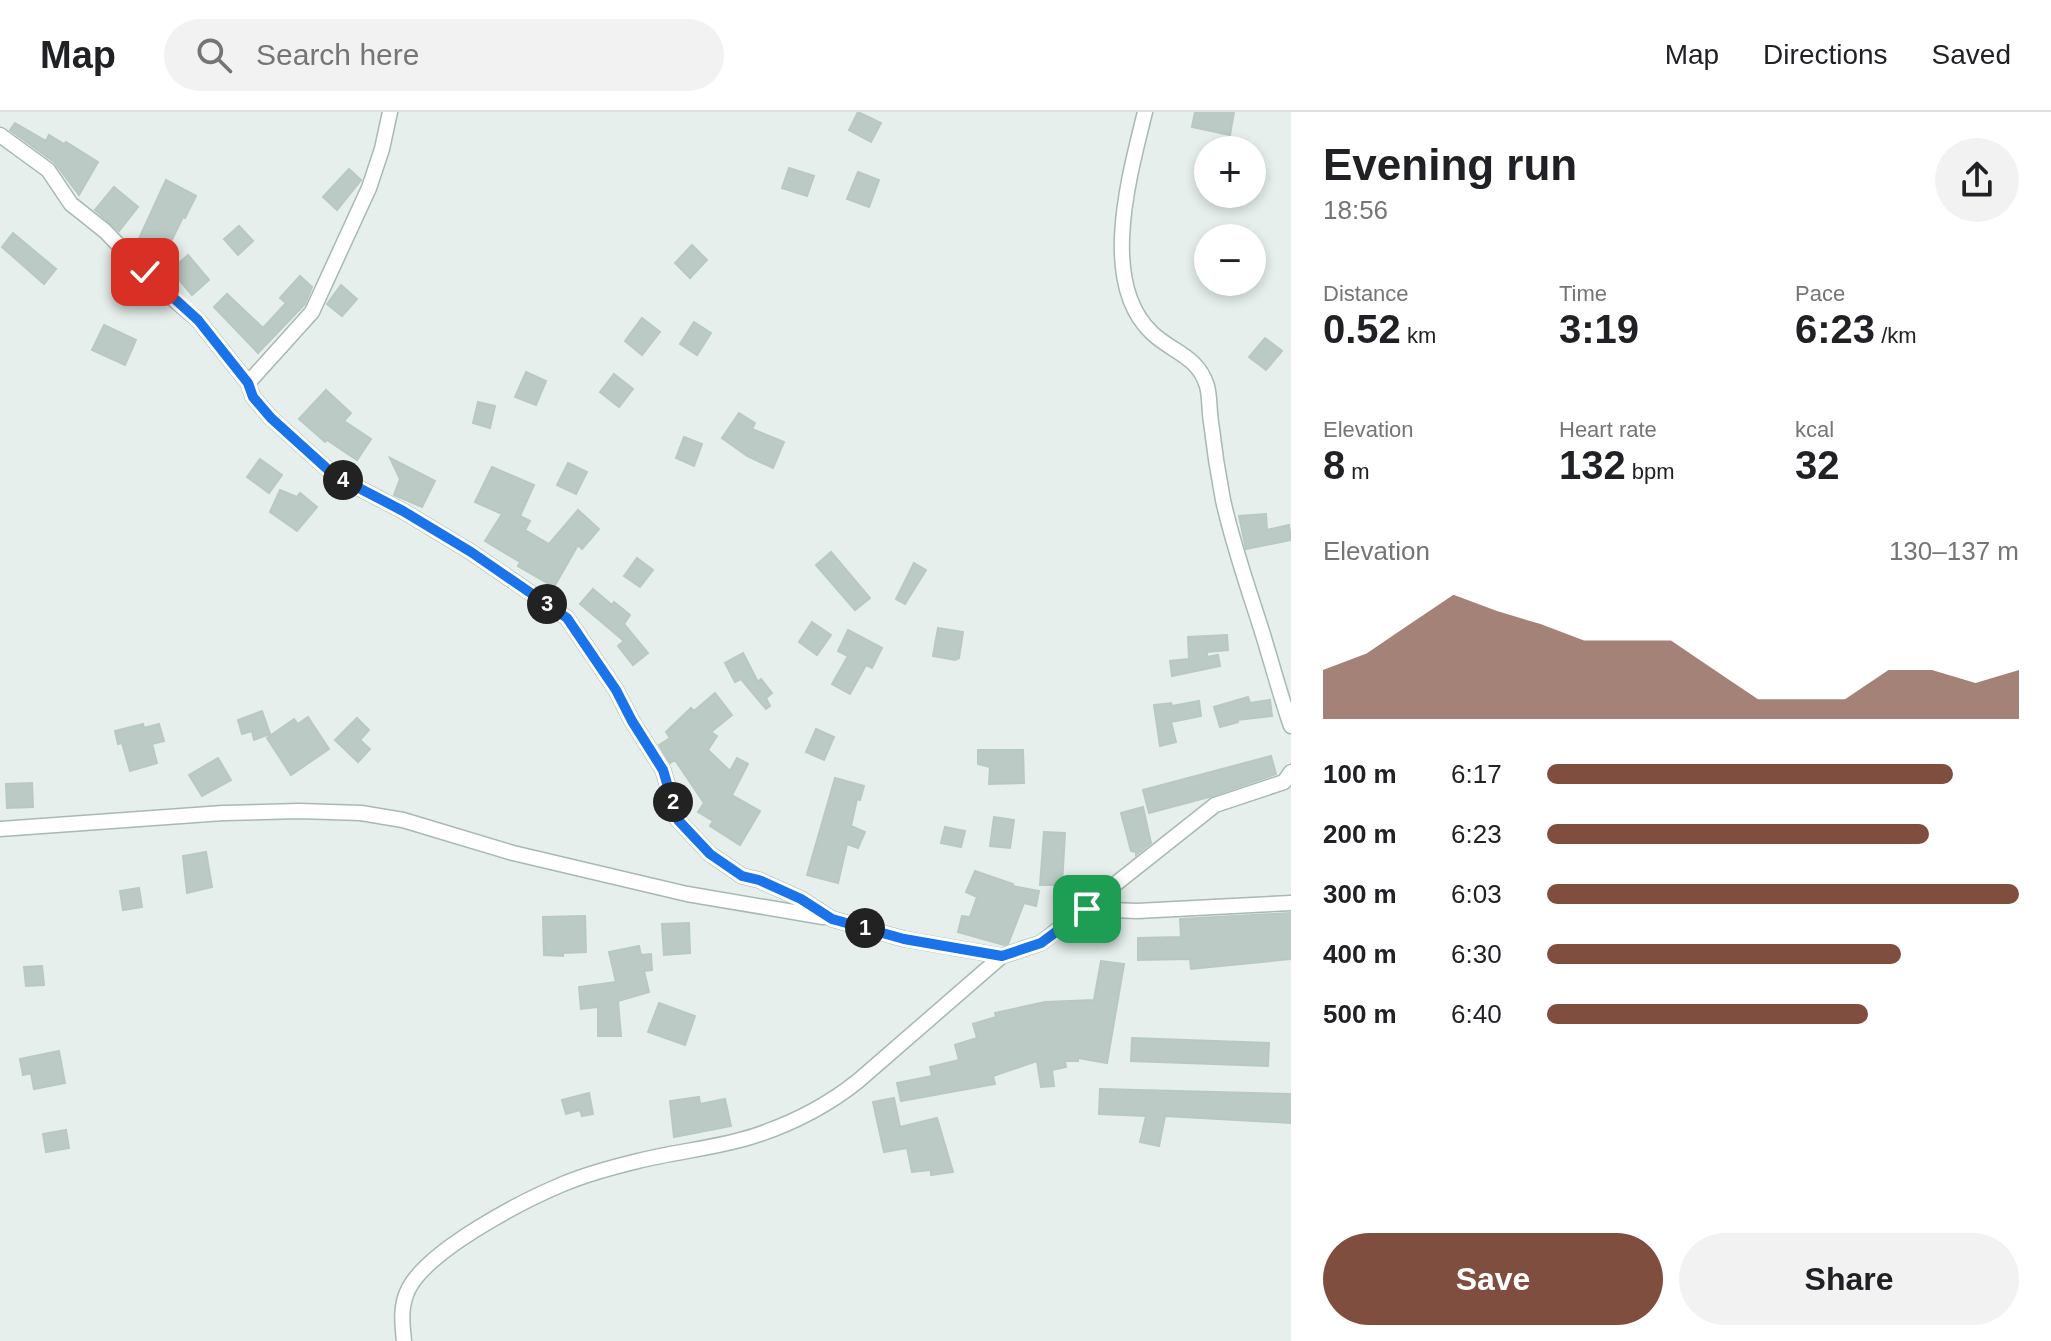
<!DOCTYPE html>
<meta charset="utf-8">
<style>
:root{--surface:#fff;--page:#f2f2f2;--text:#202124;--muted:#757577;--line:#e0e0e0;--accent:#7f4e3f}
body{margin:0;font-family:Helvetica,sans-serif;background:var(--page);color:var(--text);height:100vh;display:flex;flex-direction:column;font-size:30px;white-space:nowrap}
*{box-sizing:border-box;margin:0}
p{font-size:26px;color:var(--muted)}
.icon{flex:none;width:44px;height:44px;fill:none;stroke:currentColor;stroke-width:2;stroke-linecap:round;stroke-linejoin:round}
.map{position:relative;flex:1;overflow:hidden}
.side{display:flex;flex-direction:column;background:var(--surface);width:760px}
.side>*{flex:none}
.buttons{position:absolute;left:1194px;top:24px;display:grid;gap:16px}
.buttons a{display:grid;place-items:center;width:72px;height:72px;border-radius:50%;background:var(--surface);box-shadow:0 4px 12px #0003;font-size:40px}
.pin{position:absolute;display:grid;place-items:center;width:68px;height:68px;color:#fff;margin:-34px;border-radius:16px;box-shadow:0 4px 12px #0006}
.km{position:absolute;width:40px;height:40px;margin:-20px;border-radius:50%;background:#222;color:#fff;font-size:22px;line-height:40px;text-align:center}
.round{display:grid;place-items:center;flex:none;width:84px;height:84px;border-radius:42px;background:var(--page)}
.summary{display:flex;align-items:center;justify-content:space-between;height:136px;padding:0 32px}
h1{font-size:44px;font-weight:700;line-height:60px}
.stats{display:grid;grid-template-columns:repeat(3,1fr);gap:12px;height:136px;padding:8px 32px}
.stats div{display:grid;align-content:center}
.stats b{font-size:40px;font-weight:700}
.stats small{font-size:22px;font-weight:400}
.stats p{font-size:22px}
.chart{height:224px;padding:16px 32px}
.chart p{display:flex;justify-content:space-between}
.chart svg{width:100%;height:144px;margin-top:8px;fill:var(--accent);opacity:.7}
.action{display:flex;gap:16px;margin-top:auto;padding:16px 32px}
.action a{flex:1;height:92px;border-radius:48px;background:var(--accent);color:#fff;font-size:32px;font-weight:700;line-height:92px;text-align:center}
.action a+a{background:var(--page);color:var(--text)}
ul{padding:0 32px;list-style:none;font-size:26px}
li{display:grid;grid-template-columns:128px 96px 1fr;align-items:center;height:60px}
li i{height:20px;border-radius:10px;background:var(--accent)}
header{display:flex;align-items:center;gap:48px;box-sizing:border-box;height:112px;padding:0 40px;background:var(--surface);border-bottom:2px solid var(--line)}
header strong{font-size:38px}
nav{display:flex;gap:44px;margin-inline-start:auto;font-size:28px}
.search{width:560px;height:72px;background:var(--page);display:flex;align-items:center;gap:20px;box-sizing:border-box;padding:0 28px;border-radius:44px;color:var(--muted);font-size:30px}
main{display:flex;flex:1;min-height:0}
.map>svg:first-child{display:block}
</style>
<header>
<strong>Map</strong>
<div class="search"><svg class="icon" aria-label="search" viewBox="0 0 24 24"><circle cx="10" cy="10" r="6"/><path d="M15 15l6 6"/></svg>Search here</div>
<nav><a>Map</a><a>Directions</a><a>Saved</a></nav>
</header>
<main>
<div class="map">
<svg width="1291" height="1229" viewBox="0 0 1291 1229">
<rect width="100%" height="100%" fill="#e6efeb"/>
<path fill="#bbcac4" stroke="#b8c9c2" stroke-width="2" d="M858 0 881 11 871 30 849 18Z
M1195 0H1234L1230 23 1192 15Z
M15 11 46 29 49 23 64 32 66 30 98 50 79 83 54 50 10 18Z
M789 56 814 64 807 84 782 76Z
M349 57 361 68 337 98 323 85Z
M858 60 879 68 869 95 847 87Z
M166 68 196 84 185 106 183 105 164 144 137 131Z
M114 75 138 95 119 119 95 98Z
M239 114 253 129 238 143 224 127Z
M13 121 56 157 44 172 2 135Z
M692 133 707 148 690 166 675 151Z
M188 143 209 168 192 183 171 158Z
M300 164 312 175 305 192 258 241 214 195 227 182 263 216 286 191 280 186Z
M341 173 357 187 342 204 327 192Z
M642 206 660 220 642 243 625 229Z
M694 210 711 221 697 243 680 232Z
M104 213 136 228 125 253 92 238Z
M1265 226 1282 239 1266 258 1249 245Z
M526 260 546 269 536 293 515 285Z
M614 262 633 277 619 295 600 280Z
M326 278 351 301 344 309 371 327 357 348 327 328 325 330 299 307Z
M478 290 495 294 490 316 473 311Z
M739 301 755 311 752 317 784 330 773 356 747 344 722 326Z
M684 325 702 332 694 354 676 346Z
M390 346 435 369 422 395 394 383 400 367Z
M260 347 282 363 269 381 247 365Z
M568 351 587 360 576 382 557 373Z
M492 355 534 373 520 404 530 409 525 418 549 432 578 398 599 417 582 437 578 433 554 475 518 454 520 450 485 429 502 402 475 390Z
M280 378 297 385 300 381 317 395 297 419 270 400Z
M1266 402 1267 418 1289 413 1291 428 1246 437 1239 404Z
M831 440 870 486 855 498 816 453Z
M637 446 653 458 640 475 624 464Z
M914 451 926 458 905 492 896 487Z
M593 477 612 493 614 490 630 503 624 512 648 541 633 553 618 534 624 529 580 492Z
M812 510 831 523 817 543 799 530Z
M938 516 963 520 959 546 955 548 933 544Z
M848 518 882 536 872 556 866 553 850 582 832 572 848 544 838 539Z
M1227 523 1228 538 1207 540V545L1218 543 1220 554 1172 564 1170 549 1189 547 1188 525Z
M743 541 758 570 761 567 772 581 766 586 770 594 766 597 741 567 735 570 725 551Z
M715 581 732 603 711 620 717 624 708 638 730 659 737 646 748 652 732 683 760 699 740 733 710 714 713 709 698 700 704 691 675 648 670 651 659 633 670 626 666 620 691 596 694 599Z
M1248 585 1250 591 1270 588 1272 604 1237 608 1238 610 1220 615 1214 595Z
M1199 589 1201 604 1171 610 1176 630 1160 634 1154 593 1171 591 1172 594Z
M262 599 270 622 254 628 252 619 242 622 238 608Z
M308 605 329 637 291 663 267 626 294 607 298 612Z
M357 606 369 618 360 628 370 637 358 650 335 628Z
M143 612 144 616 159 612 164 629 152 632 157 651 130 659 122 631 118 632 115 619Z
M816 617 834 625 824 648 806 640Z
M978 638H1023L1024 671 989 672 990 655 978 652Z
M1271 644 1276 662 1209 685 1149 701 1143 678Z
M218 646 231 668 202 684 189 663Z
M835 666 864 674 860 688 857 687 851 714 865 720 858 736 847 732 838 771 807 763Z
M32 671 33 695 7 696 6 672Z
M1143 695 1151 731 1136 743V740L1131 739 1121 701Z
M994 705 1014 708 1010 736 990 734Z
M945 715 965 719 961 735 941 731Z
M1044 720 1065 721 1062 773H1040Z
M206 740 212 775 187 781 183 744Z
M975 759 1013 772 1012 774 1039 779 1036 794 1024 791 1008 832 1004 833 958 820 962 804 970 805 977 785 966 780Z
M139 776 142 795 123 798 120 779Z
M1291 801V847L1191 857 1190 847 1138 848V826L1181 825 1180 807Z
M585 804 586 840 563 841V844L544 843 543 805Z
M689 811 690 841 664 843 662 812Z
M639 834 641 843 651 842 652 858 644 859 649 880 618 889 621 924H598V895L581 897 579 875 616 870 609 840Z
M1101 849 1124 852 1107 951 1078 946V949H1065L1066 955 1052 958 1054 974 1041 975 1037 949 993 964 995 972 901 989 897 971 932 964 930 955 959 948 955 933 977 926 973 912 996 905 995 901 1045 890 1094 888Z
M42 854 44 873 26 874 24 855Z
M659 891 695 904 685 933 648 920Z
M1132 926 1269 931 1268 954 1131 949Z
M59 939 65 971 34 977 31 961 23 963 20 947Z
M1100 977 1291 982V1011L1165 1004 1159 1034 1140 1030 1146 1004 1099 1002Z
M589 981 593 1002 582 1004 580 998 566 1002 562 988Z
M699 985 700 992 725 987 731 1014 674 1025 670 989Z
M894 986 900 1015 937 1006 953 1060 931 1063V1058L912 1060 907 1036 884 1040 873 990Z
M66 1018 69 1036 46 1040 43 1022Z"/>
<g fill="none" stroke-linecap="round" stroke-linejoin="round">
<defs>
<path id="street" d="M1145 0C1130 62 1098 170 1152 221 1172 240 1198 244 1207 274 1210 285 1209 298 1211 310 1214 336 1218 362 1223 388 1232 429 1246 470 1259 510 1270 544 1279 580 1291 614
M0 23 48 58 71 92 105 119 159 175 198 208 248 271 253 285 271 306 334 363 403 399 471 440 567 506 616 578 632 609 663 658 678 708 710 742 742 764 759 768 801 787 832 807 904 827 1002 844 1041 831 1215 693 1284 670 1291 660
M248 271 312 200 369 76 382 37 390 0
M0 717 223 701 299 699 361 701 403 708 513 741 687 782 823 805
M1087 797 1137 799 1291 791
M404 1229C402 1210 400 1193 409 1176 430 1137 522 1089 563 1072 587 1062 613 1055 638 1049 677 1039 719 1036 757 1023 793 1011 828 993 858 969L1002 844"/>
</defs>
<use href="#street" stroke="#a8b8b2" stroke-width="17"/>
<use href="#street" stroke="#fff" stroke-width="14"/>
</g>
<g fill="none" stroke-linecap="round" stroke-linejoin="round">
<defs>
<path id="route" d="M145 160 198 208 248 271 253 285 271 306 334 363 403 399 471 440 567 506 616 578 632 609 663 658 678 708 710 742 742 764 759 768 801 787 832 807 904 827 1002 844 1041 831 1087 797"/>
</defs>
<use href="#route" stroke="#fff" stroke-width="16"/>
<use href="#route" stroke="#1a73e8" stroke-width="10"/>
</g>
</svg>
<div class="buttons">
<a>+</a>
<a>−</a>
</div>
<div class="pin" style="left:1087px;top:797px;background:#1e9e55"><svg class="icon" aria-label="arrive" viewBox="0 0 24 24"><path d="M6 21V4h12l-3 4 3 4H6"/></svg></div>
<div class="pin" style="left:145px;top:160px;background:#d93025"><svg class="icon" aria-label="check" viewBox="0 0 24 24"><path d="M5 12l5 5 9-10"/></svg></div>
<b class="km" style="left:865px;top:816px">1</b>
<b class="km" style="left:673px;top:690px">2</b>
<b class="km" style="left:547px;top:492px">3</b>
<b class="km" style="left:343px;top:368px">4</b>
</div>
<section class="side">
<div class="summary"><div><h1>Evening run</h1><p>18:56</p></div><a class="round"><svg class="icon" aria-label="share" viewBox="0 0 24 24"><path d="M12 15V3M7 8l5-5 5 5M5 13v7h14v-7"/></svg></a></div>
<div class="stats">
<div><p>Distance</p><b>0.52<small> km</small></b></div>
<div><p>Time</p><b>3:19</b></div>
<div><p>Pace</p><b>6:23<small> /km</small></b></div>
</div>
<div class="stats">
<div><p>Elevation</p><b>8<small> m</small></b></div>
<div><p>Heart rate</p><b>132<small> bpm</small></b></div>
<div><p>kcal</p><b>32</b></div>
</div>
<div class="chart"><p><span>Elevation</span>130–137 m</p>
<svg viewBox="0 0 160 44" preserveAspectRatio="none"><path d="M0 44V29L10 24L20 15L30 6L40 11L50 15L60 20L70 20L80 20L90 29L100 38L110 38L120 38L130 29L140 29L150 33L160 29V44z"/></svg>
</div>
<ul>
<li><b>100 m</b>6:17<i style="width:86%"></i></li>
<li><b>200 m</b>6:23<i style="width:81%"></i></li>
<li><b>300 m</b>6:03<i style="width:100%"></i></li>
<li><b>400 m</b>6:30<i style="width:75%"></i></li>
<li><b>500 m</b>6:40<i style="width:68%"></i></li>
</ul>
<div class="action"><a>Save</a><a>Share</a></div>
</section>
</main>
